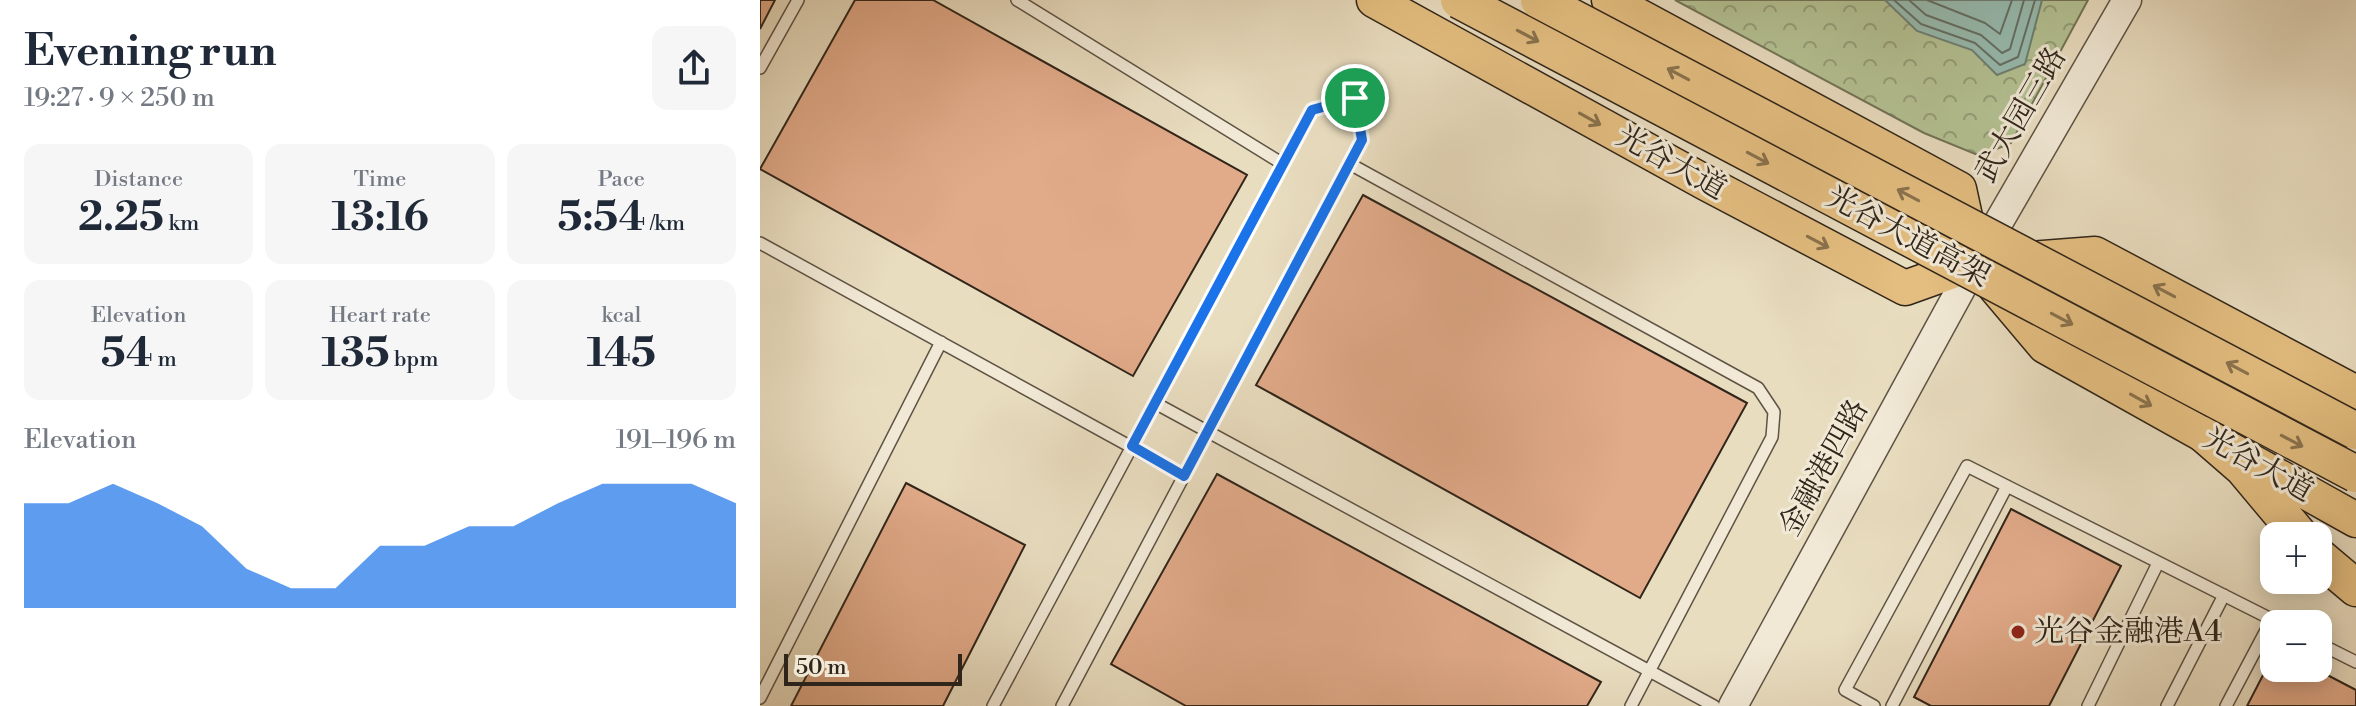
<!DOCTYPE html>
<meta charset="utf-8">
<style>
:root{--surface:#fff;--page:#f6f6f7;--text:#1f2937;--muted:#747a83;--accent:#1a73e8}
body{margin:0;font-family:"Libre Bodoni","Noto Serif SC",serif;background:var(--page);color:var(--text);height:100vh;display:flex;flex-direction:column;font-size:30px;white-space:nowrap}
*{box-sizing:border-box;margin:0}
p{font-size:26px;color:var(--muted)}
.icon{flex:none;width:44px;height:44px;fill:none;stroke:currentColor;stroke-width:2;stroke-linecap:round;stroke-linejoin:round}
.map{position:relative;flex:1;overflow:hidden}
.details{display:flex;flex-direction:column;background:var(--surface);width:760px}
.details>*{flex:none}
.buttons{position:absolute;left:1500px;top:522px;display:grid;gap:16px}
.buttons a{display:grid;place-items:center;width:72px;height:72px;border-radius:16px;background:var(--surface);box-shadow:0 4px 20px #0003;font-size:40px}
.scale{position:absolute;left:24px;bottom:20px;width:178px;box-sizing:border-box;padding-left:8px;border:4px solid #30251a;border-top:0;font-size:22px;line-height:28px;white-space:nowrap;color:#30251a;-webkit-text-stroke:6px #f1e9d6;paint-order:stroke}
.pin{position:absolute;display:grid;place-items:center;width:68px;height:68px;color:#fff;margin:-34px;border:4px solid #fff;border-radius:50%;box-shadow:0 2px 8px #0007}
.round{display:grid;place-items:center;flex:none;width:84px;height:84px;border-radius:16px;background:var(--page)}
.headline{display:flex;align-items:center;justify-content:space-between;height:136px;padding:0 24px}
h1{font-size:44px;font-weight:700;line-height:60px}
.figures{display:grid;grid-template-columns:repeat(3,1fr);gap:12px;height:136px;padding:8px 24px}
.figures div{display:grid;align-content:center;border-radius:16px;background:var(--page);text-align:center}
.figures b{font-size:40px;font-weight:700}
.figures small{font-size:22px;font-weight:400}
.figures p{font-size:22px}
.chart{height:224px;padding:16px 24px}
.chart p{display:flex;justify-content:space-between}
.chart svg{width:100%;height:144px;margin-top:8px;fill:var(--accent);opacity:.7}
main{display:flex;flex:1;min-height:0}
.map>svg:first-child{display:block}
</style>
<main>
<section class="details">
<div class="headline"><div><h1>Evening run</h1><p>19:27 · 9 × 250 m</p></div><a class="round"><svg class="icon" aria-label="share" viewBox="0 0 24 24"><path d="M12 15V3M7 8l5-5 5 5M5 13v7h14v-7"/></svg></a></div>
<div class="figures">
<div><p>Distance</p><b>2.25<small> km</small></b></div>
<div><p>Time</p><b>13:16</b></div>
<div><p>Pace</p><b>5:54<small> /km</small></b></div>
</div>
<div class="figures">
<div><p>Elevation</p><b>54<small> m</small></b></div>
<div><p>Heart rate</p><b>135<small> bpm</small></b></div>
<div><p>kcal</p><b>145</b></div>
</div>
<div class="chart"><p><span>Elevation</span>191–196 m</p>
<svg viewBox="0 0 160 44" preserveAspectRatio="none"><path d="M0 44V12L10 12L20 6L30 12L40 19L50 32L60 38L70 38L80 25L90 25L100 19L110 19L120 12L130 6L140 6L150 6L160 12V44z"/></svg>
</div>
</section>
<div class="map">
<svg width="1596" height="706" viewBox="0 0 1596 706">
<defs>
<pattern id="park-crowns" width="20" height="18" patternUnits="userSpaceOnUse" patternTransform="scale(2)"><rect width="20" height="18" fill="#b4c294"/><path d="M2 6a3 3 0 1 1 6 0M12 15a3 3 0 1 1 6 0" fill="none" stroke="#939d78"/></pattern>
</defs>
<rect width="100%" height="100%" fill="#e9ddc0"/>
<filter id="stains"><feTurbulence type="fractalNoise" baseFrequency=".0025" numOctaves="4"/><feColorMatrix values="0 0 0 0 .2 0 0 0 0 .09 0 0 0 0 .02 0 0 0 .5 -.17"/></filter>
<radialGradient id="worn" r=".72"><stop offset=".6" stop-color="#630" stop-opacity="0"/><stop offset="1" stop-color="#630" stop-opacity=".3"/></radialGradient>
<path fill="url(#park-crowns)" stroke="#727457" stroke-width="2" d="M915 0H1328L1251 143 1220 156 1164 133Z"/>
<path fill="#97bcb1" stroke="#6e8075" stroke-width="2" d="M1125 0H1282L1265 64 1237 75 1212 50 1157 31Z"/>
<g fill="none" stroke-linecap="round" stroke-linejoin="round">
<path stroke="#647066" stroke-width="2" d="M1134 0 1161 24 1215 43 1240 65 1258 57 1275 0
M1149 0 1166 15 1221 35 1242 53 1250 49 1264 0
M1167 0 1225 23 1240 34 1252 0"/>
</g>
<path fill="#e1aa89" stroke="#30251a" stroke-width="2" d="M0 0H15L0 29Z
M95 0H173L487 175 373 376 0 169Z
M603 195 987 403 880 598 496 385Z
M457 474 841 682 827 706H426L351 664Z
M146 483 265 545 183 706H31Z
M1251 509 1361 566 1289 706H1171L1154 697Z
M1514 654V668H1554L1596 690V706H1487Z"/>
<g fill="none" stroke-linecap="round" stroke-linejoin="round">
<defs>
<path id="service" d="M257 0 523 164
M0 68 38 0
M590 164 998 388 1014 412 1012 437 871 706
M0 243 424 476
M395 403 954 706
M1558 643 1596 662
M0 698 181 342
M233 706 552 110 595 98 602 140 302 706
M1114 706 1085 690 1207 466 1521 624
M1132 706 1247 486
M1328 706 1398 563
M1407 706 1464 595
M1466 706 1512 619"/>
<path id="tertiary" d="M973 706 1215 263 1367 0"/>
<path id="primary" d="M614 0 946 183 1145 288 1215 263 1335 254 1596 393
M849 0 1199 189 1215 263 1285 346 1596 520"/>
<path id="trunk" d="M1445 435 1483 468 1540 536
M1558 556 1596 588"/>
</defs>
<use href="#service" stroke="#5e5344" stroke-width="14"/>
<use href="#tertiary" stroke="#5e5344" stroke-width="31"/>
<use href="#primary" stroke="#30251a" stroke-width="37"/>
<use href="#trunk" stroke="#30251a" stroke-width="39"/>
<use href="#service" stroke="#f1e9d6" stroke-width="11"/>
<use href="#tertiary" stroke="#f1e9d6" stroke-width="28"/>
<use href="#primary" stroke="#e4be80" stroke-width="34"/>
<use href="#trunk" stroke="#e4be80" stroke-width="36"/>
<defs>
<path id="trunk-bridge" d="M699 0 1596 474
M779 0 1596 431"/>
</defs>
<use href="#trunk-bridge" stroke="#30251a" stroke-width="39" stroke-linecap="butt"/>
<use href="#trunk-bridge" stroke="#e4be80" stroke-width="36"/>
</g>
<defs><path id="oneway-shaft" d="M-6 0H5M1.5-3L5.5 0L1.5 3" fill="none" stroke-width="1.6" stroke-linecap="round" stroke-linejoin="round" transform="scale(2)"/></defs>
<g stroke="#8a724d">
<use href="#oneway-shaft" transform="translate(768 36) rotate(28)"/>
<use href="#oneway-shaft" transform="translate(918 74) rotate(-152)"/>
<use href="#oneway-shaft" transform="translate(830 119) rotate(29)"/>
<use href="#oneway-shaft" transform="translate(998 158) rotate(28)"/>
<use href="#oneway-shaft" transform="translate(1148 195) rotate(-152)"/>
<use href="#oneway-shaft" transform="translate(1058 242) rotate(28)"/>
<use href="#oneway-shaft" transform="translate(1404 291) rotate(-152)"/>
<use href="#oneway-shaft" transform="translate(1302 319) rotate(28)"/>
<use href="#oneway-shaft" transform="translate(1477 368) rotate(-152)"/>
<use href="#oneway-shaft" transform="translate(1381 400) rotate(29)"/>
<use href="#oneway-shaft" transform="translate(1532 441) rotate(28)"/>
</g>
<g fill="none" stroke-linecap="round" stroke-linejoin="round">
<defs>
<path id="route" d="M595 98 602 140 424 476 372 446 552 110Z"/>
</defs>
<use href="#route" stroke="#fff" stroke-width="16"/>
<use href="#route" stroke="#1a73e8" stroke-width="10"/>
</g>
<circle fill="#8f2418" stroke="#f1e9d6" stroke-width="3" cx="1258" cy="632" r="8"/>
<g text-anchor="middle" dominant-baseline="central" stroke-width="6" stroke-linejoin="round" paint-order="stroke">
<g font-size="30" fill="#30251a" stroke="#f1e9d6">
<text transform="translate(1261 115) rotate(-60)">武大园三路</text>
<text transform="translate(911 163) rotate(29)">光谷大道</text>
<text transform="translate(1148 237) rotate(28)">光谷大道高架</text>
<text transform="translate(1498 465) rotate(29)">光谷大道</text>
<text transform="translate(1064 468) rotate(-61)">金融港四路</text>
</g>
<g font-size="30" fill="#30251a" stroke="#f1e9d6" text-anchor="start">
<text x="1274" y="632">光谷金融港A4</text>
</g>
</g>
<rect width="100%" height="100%" filter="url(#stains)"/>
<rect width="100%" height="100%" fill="url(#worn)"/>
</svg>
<div class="buttons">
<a>+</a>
<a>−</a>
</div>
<div class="scale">50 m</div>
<div class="pin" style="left:595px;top:98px;background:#1e9e55"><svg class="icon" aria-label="arrive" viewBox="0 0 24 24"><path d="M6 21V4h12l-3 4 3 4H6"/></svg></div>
</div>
</main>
